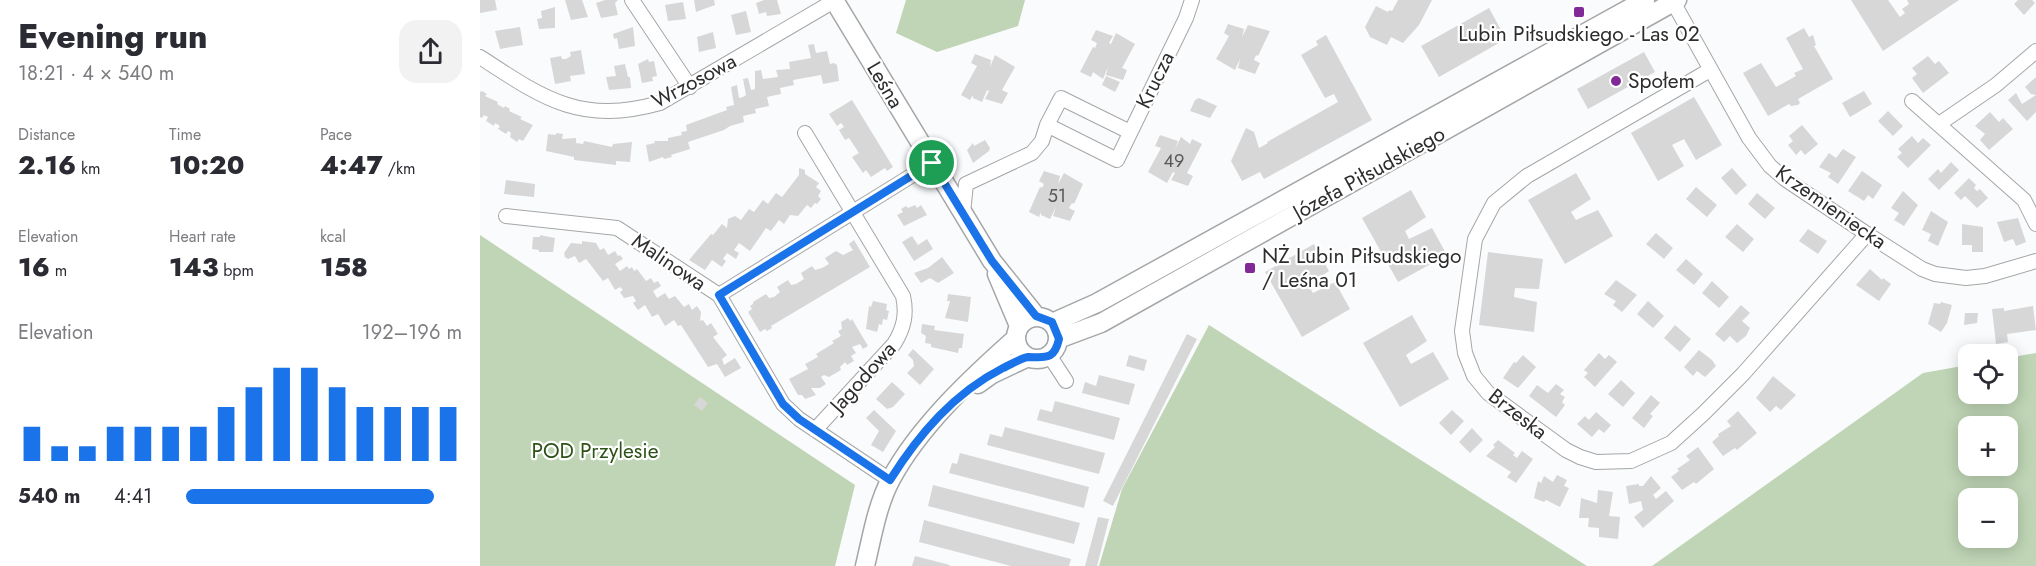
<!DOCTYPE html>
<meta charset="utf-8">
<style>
:root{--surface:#fff;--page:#f2f2f3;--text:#2b2b33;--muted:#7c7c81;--accent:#1a73e8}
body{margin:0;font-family:Jost,sans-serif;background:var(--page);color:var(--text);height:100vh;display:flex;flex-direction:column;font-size:22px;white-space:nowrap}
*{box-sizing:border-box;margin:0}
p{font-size:20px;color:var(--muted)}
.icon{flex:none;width:33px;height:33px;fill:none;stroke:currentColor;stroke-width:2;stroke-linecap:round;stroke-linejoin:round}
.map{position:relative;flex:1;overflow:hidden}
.panel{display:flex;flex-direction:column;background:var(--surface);width:480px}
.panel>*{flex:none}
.controls{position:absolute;left:1478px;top:344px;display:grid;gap:12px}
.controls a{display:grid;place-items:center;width:60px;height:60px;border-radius:12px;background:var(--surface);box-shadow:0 3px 15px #0003;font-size:30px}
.pin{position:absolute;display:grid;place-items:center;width:51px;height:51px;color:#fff;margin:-26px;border:3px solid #fff;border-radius:50%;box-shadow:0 2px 6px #0007}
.round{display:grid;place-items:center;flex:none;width:63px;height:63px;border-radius:18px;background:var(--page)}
.overview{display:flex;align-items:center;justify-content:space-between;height:102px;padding:0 18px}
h1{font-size:33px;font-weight:800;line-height:45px}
.stats{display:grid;grid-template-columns:repeat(3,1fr);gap:9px;height:102px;padding:6px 18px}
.stats div{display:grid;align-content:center}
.stats b{font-size:26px;font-weight:800}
.stats small{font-size:16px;font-weight:400}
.stats p{font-size:16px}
.chart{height:168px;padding:12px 18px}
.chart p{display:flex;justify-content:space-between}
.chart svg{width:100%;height:108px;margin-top:6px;stroke:var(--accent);stroke-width:6}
ul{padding:0 18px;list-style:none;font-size:20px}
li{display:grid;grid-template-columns:96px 72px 1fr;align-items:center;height:45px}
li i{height:15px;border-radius:8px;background:var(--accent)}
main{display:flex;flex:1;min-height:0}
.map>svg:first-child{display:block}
</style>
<main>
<section class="panel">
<div class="overview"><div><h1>Evening run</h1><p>18:21 · 4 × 540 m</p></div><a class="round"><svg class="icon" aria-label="share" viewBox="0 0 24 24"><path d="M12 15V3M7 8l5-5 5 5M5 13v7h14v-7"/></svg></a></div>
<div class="stats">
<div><p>Distance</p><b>2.16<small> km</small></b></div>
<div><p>Time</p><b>10:20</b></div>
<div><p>Pace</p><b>4:47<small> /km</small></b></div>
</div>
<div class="stats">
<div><p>Elevation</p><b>16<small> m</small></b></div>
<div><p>Heart rate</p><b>143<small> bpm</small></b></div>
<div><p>kcal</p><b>158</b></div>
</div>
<div class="chart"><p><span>Elevation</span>192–196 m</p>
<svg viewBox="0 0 160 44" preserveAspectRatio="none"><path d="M5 44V30M15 44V38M25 44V38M35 44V30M45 44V30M55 44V30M65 44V30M75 44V22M85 44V14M95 44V6M105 44V6M115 44V14M125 44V22M135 44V22M145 44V22M155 44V22"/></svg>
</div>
<ul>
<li><b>540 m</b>4:41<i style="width:90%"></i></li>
</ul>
</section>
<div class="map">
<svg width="1556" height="566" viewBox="0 0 1556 566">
<rect width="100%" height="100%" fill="#fafbfc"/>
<path fill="#bfd5b5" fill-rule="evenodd" d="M426 0H545L538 26 457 52 416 33Z
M0 235 375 485 355 566H0Z
M729 325 1107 566H619L642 489Z
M1556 353V566H1172L1443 373 1488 365V393H1527V358ZM1488 426H1527V465H1488ZM1488 498H1527V537H1488Z"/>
<path fill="#d8d7d8" d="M0 0H15L17 10 0 13Z
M85 0H102L108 17 91 20Z
M125 0H138L135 3 138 15 121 18 116 3Z
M214 0H234L235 5 216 12Z
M284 0H297L301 14 287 16 286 12 279 14 276 3Z
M918 0H952L939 25 923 43 911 37 907 45 890 37 885 27 896 6 908 12 909 10 912 11Z
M1371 0H1408L1420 17 1425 13 1422 9 1429 4 1427 0H1479L1403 51Z
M1538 0H1552L1555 3 1544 15 1534 4Z
M203 2 206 19 188 21 185 5Z
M75 7V28L59 29 57 19 62 18 61 11Z
M1009 8 1026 39 959 77 941 46Z
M266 11 271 32 256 35 251 15Z
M748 24 764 29 762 37 768 25 790 31 778 56 776 55 774 60 780 63 775 74 758 68 760 59 755 70 736 59 749 36 744 33Z
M40 27 43 45 20 49 15 31Z
M153 27 155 46 139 49 137 38 134 39 133 34Z
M1324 28 1329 37 1333 35 1336 45 1334 46 1353 79 1318 99 1320 103 1318 105 1311 106 1309 104 1288 116 1263 73 1281 63 1296 87 1316 76 1314 73 1323 69 1306 38Z
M616 30 633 36 629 43 631 44 636 33 655 44 642 68 647 70 643 80 626 75 628 67 623 79 613 72 611 77 600 72 613 47 615 48 617 43 611 40Z
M233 32 236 48 219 52 217 37Z
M846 35 892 120 784 179 780 172 762 181 751 161 766 128 774 132 779 148 788 143 787 142 858 102 854 94 845 98 821 55 838 45 836 41Z
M334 44 336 53 347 51 350 64 354 63 357 65 359 81 343 84 341 75 313 80 314 85 300 88 301 94 287 97 289 106 275 109 276 113 263 116 264 122 250 126 244 130 208 142 210 149 191 155 192 157 184 159 183 157 169 162 166 145 175 143 174 141H188V138L202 135 201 132 207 131 206 125 247 110 246 107 254 105 251 87 257 85 259 98 263 97 266 95 263 79 268 78 271 90 275 89V71L281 70 283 79 298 77 296 70 310 69 309 62 331 58 328 45Z
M101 50 105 74 90 76 91 81 75 84 70 58 81 56 82 59H86L91 56 90 52Z
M1164 52 1175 72 1108 109 1097 89Z
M495 54 511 60 510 67 515 55 535 67 522 90 528 93 522 104 505 99 509 91 507 90 502 102 493 98V95L490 100 481 95 497 66 491 63Z
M1448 56 1455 64 1459 61 1469 73 1443 93 1432 78 1437 74 1432 68Z
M168 59 169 62 174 61 177 76 172 77 173 81 162 83 158 64Z
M145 64 148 77H150L151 88 129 90 126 77 136 76 134 66Z
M626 76 640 82 635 92 622 85Z
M1556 77V95L1551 94 1545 87Z
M2 91 7 94 5 96 18 102 17 104 24 108 25 106 30 109 29 111 42 117 40 119 53 125 43 141 39 139 37 142 30 137 31 133 28 131 26 134 18 129 20 126 15 123 14 126 6 121 8 117 4 115 2 118 0 117V92Z
M1384 91 1392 104 1370 117 1362 103Z
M1536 93 1542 104 1556 95V112L1547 121 1528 100Z
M1214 97 1242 145 1216 160 1204 139 1192 145 1204 166 1178 181 1151 133Z
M719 98 737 106 730 118 710 111 715 100Z
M372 100 413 167 407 171 405 168 391 177 386 170 383 173 372 157 379 153 369 138 365 140 359 130 364 127 361 123 357 126 349 114Z
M1408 111 1423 126 1413 136 1398 121Z
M1510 112 1519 122 1523 118 1533 129 1509 150 1500 140 1505 134 1495 126Z
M1322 125 1338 144 1325 155 1321 150 1316 155 1308 145 1313 141 1309 136Z
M76 133 83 134 82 139 96 138V143L103 144 104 141 132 147 133 144 152 142 150 162 136 161V165L94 160V157L66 151 68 134 76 135Z
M680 135 698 141 695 149 701 137 710 144 712 139 722 144 707 173 713 176 708 186 691 180 695 173 693 172 687 183 668 172 681 148 675 146Z
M1432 136 1438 143 1443 138 1451 145 1428 168 1417 157 1422 153 1418 149Z
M505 140 510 148 509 151 493 163 487 150 493 143 494 146Z
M1363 149 1376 157 1358 184 1348 177 1351 173 1339 167 1349 153 1356 158Z
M1471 162 1479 170 1459 190 1448 179 1458 169 1461 173Z
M319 168 325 170V174L339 183 336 187 341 191 338 196 341 199 337 204 335 203 331 208 327 205 318 216 310 215 304 224 299 220 291 231 286 228 270 251 259 243 254 250 259 253 256 259 247 253 243 259 246 261 242 267 232 260 225 270 209 260 231 234 233 235 242 224 247 228 248 219 255 216 261 220 269 209 274 212 283 200 288 204 296 193 302 197 319 175Z
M1252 168 1267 185 1256 195 1241 178Z
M564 171 580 176 578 184 584 173 603 184 594 204 592 203 589 208 595 211 590 221 573 216 576 207 570 219 561 215V212L559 217 549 212 560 187 562 188 564 184 559 181Z
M1382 171 1402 185 1393 199 1388 195 1384 201 1368 191Z
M1096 173 1111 199 1091 212 1096 220 1118 210 1133 236 1085 264 1048 200Z
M1489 178 1496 185 1494 188 1497 191 1500 189 1508 198 1497 208 1485 196 1481 200 1474 193Z
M26 180 55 184 54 197 24 194Z
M1216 187 1237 205 1227 217 1206 199Z
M931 190 946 217 925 231 929 239 952 228 967 255 918 282 882 218Z
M1423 191 1438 205 1424 226 1414 220 1419 213 1411 208Z
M1277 193 1295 208 1285 219 1268 204Z
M435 205 437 208 441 205 447 215 424 226 417 215 423 212 421 209 426 206 428 208Z
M1451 211 1468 222 1458 246 1448 241 1451 234 1442 230Z
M1538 218 1546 242 1536 246 1533 239 1524 242 1517 222Z
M1257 224 1274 239 1263 252 1245 237Z
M1482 224 1503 227V252H1492V245H1482Z
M1328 229 1347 241 1338 254 1319 241Z
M1176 233 1193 248 1184 259 1166 244Z
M60 235 75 238 73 252H59V250L52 249 53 237H60Z
M432 236 438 245 447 239 453 249 434 261 422 242Z
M374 240 390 267 291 326 292 328 287 331 285 329 280 332 268 312 272 309 270 306 273 304V302L286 294 289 298 294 297 300 292 297 287 308 280 311 285 316 284 324 279 321 273 332 266 335 270 342 268 349 264 345 258 356 251 363 255 373 250 369 244Z
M102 241 116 243 120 250 124 248 128 255 135 251 138 256 140 255 143 259 135 264 140 271 147 266 149 269 152 267 154 271 157 269 166 281 171 278 174 283 178 281 181 286 173 291 177 298 185 293 189 299 195 296 204 307 209 304 212 310 217 306 221 312 220 321 223 320 227 326 231 323 238 334 233 337 247 355 242 359 244 365 255 358 261 368 245 377 237 364 228 367 201 325 198 326 194 320 185 326 178 314 172 317 165 305 158 310 153 303 156 301 153 296 144 298 140 292 143 290 140 287 135 290 128 278 123 281 106 259 99 263 95 256 88 259 85 257 84 253 91 243 102 244Z
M834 244 849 271 828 285 833 293 855 282 870 309 822 337 785 272Z
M1008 252 1063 259 1059 289 1035 288 1034 297 1057 302 1054 332 999 325Z
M462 257 474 273 458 283 450 278 441 283 434 273 448 268Z
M1206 259 1223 274 1214 285 1196 270Z
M1390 269 1402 280 1403 278 1411 284 1399 301 1376 285Z
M1136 280 1157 295 1142 312 1133 305 1136 301 1124 294Z
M1232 281 1249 297 1239 308 1222 293Z
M468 294 491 297 488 322 465 318 470 301H467Z
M393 301 407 304 406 310 409 311 407 320 403 319 402 325 399 324 397 332 386 329 389 306 391 307Z
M1168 301 1184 316 1173 328 1157 314Z
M1461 302 1472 305 1467 323 1461 332 1448 324 1454 303 1460 304Z
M1261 305 1270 313 1262 321 1270 328 1266 336 1257 343 1250 336 1244 342 1235 334Z
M1553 306 1556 330 1527 334 1528 342 1516 344 1512 309 1524 308V311Z
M1485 313H1498L1497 323 1484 325Z
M932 315 947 341 926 355 931 364 953 352 969 379 920 407 883 343Z
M368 318 370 321 372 319 388 346 383 349 380 344 372 347 376 353 371 356 374 361 367 365 365 362 360 367 361 370 349 377 344 375 341 377 346 384 340 388H331L336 395 325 399 322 395H318L309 379 328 369 325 364 338 357 336 354 354 343 352 341 361 336 358 331 362 329 361 322Z
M442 324 455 326 454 330 484 334 482 348H479L478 353 451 347V344L445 343 446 336 441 333Z
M1195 325 1211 339 1200 352 1184 338Z
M707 334 717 339 633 506 623 501Z
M433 349 454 369 440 385 427 373 434 366 433 360 428 355Z
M1219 350 1232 360 1236 366 1225 377 1217 371 1213 376 1204 367Z
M1119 353 1125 359 1129 355 1137 362 1115 387 1104 377 1108 373 1104 370Z
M649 355 667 360 664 371 646 366Z
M1043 355 1056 367 1038 388 1023 378 1034 362 1036 363Z
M619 375 655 384 649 405 602 393 605 382 616 386Z
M1293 376 1316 395 1301 410 1296 406 1290 412 1276 398Z
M1141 380 1155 393 1143 407 1128 394Z
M412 382 425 394 413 407 407 409 396 399Z
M1076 384 1084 390 1080 394 1085 397 1082 402 1085 405 1076 417 1049 396 1057 385 1068 393Z
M1171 395 1180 403 1170 414 1173 416 1164 428 1152 418Z
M220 397 228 403 222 411 214 405Z
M575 401 640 418 634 440 557 420 560 409 572 412Z
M394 410 416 431 403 452 391 445 399 431 386 418Z
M972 410 984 421 971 435 959 423Z
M1258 411 1277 433 1257 450 1255 448 1243 456 1232 442 1239 436 1238 434 1251 426 1247 421Z
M1116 412 1131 425 1124 433 1119 429 1112 437 1097 424 1105 416 1109 420Z
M525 427 625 453 619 474 507 445 510 434 522 437Z
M992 428 1003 440 990 453 979 442Z
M1018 440 1035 453 1033 455 1037 458 1042 451 1053 459 1036 483 1027 477 1031 472 1006 456 1015 447 1013 445Z
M1218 447 1234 469 1216 484 1214 482 1202 490 1191 477 1199 471 1197 469 1210 460 1206 456Z
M480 453 609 487 604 508 469 473 472 463 477 464Z
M1077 475 1087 480 1084 486 1089 488 1080 507 1066 500 1064 502 1054 498 1058 481 1061 483 1064 476 1073 482Z
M1171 476 1181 488 1173 495 1176 499 1186 491 1194 501 1163 528 1154 517 1163 510 1161 501 1149 504 1146 486 1159 484V486H1163Z
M453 485 600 523 594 544 448 506Z
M1118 490 1133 492 1129 516 1140 517 1138 539 1119 537V528L1108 527 1109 518H1099L1101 498 1117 503Z
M618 517 629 519 617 566H605Z
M444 520 591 559 589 566H531L439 542Z
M435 556 470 565 469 566H432Z"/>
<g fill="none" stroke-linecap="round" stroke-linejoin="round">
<defs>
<path id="minor" d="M152 0 210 87
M1192 0 1269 138 1290 166 1305 179 1387 234 1442 269 1455 274 1486 278 1505 276 1556 261
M0 57C64 99 101 125 180 103L354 1
M1230 70 1047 176 1014 203 995 239 982 331 985 353 994 376 1008 393 1086 450 1100 457 1116 462 1151 461 1191 443 1223 414 1263 374 1387 234
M1432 101 1544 200 1556 224
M1459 124 1516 85 1556 51
M650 132 581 98 567 125 637 160 706 18 712 0
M325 133 423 296C427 314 424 328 414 344L335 430
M483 213 486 184 552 153 562 141 567 125
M26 216 137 228 239 295 303 404 319 419 410 480
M239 295 452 163
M569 355 586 381"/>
<path id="tertiary" d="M354 0 512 261 556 316
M517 274 539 326
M536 338a21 21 0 1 1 42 0a21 21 0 1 1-42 0Z
M572 323 617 303 1165 0
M578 339 621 323 1197 0
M498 384 512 374 548 357
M385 566C392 537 397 505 411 479 439 427 491 378 535 339"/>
</defs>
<use href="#minor" stroke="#a5a6a7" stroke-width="16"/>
<use href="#tertiary" stroke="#a5a6a7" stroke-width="21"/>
<use href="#minor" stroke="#fff" stroke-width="14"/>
<use href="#tertiary" stroke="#fff" stroke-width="18"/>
</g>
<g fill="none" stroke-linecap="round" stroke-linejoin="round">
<defs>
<path id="route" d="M452 163 512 261 556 316 572 322 579 339C574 361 565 357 548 357 541 358 530 365 523 368 474 393 439 434 410 480L319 419 303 404 239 295Z"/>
</defs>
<use href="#route" stroke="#fff" stroke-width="12"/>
<use href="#route" stroke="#1a73e8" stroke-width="8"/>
</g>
<g fill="#812a97" stroke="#fff" stroke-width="2">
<rect x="1093" y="6" width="12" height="12" rx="3"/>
<circle cx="1136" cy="81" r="6"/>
<rect x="764" y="262" width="12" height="12" rx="3"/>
</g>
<g text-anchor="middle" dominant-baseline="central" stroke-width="4.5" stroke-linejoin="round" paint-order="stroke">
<g font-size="18" fill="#585858">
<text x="694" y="161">49</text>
<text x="577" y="196">51</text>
</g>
<g font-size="21" fill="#2d2d2e" stroke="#fff" text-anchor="start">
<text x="1099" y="34" text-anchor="middle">Lubin Piłsudskiego - Las 02</text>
<text x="1148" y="81">Społem</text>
<text x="782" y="256">NŻ Lubin Piłsudskiego<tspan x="782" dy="24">/ Leśna 01</tspan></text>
</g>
<g font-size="21" fill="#2d2d2e" stroke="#fff">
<text transform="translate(675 80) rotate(-64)">Krucza</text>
<text transform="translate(214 81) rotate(-28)">Wrzosowa</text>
<text transform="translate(405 85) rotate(59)">Leśna</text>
<text transform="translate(889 173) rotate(-29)">Józefa Piłsudskiego</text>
<text transform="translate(1351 207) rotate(35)">Krzemieniecka</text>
<text transform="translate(189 262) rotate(34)">Malinowa</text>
<text transform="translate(383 377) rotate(-48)">Jagodowa</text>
<text transform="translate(1038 414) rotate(38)">Brzeska</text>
</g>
<g font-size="21" fill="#2d5217" stroke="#fff">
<text x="115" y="451">POD Przylesie</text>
</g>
</g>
</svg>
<div class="controls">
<a><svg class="icon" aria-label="locate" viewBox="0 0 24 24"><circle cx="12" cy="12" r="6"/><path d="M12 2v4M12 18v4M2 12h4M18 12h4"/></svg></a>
<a>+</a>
<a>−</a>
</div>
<div class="pin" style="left:452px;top:163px;background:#1e9e55"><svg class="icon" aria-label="arrive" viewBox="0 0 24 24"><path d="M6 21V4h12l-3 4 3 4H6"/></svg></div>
</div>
</main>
